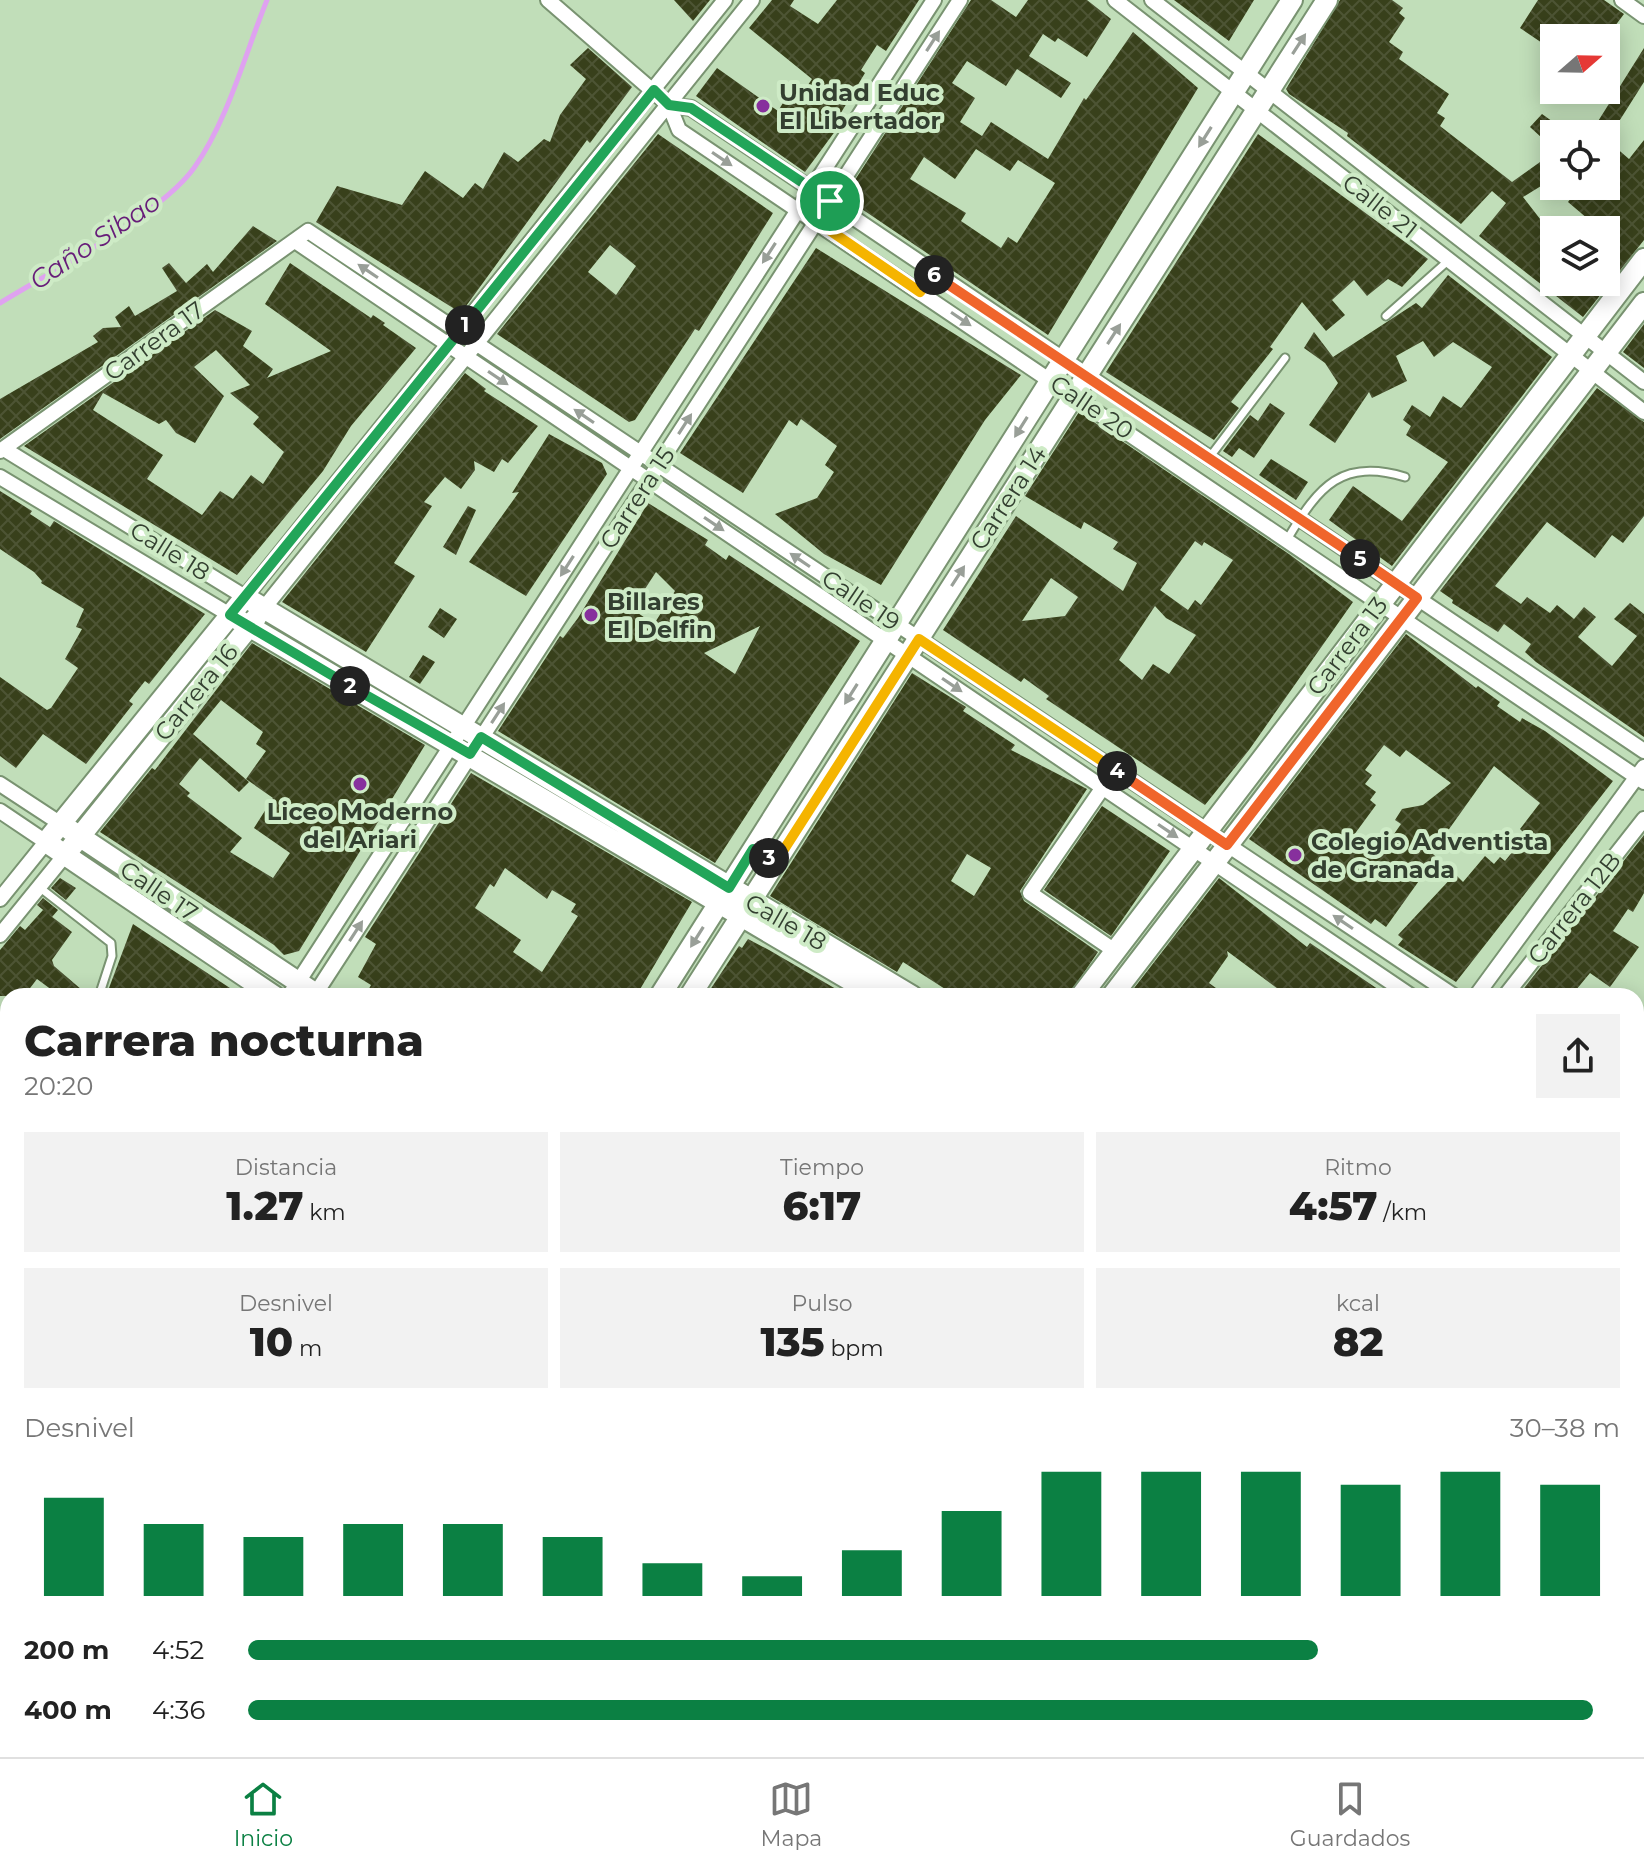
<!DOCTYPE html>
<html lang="es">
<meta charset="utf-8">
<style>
:root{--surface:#fff;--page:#f2f2f2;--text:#222;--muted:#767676;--line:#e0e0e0;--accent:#0b8043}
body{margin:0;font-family:Montserrat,sans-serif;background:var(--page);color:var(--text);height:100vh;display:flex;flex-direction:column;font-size:30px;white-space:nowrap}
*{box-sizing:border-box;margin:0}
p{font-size:26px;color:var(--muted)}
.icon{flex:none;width:44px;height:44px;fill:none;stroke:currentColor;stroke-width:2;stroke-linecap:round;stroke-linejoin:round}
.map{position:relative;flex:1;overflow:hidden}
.drawer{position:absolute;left:0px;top:988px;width:1644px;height:770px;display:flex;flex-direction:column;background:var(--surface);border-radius:24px 24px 0 0;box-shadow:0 4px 20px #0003}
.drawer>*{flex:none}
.needle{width:52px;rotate:70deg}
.controls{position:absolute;left:1540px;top:24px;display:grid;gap:16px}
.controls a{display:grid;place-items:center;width:80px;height:80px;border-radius:0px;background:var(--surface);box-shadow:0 4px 20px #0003;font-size:40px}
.pin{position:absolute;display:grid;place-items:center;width:68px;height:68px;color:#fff;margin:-34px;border:4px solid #fff;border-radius:50%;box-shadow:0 2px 8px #0007}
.km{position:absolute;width:40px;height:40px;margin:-20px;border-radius:50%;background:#222;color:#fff;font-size:22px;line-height:40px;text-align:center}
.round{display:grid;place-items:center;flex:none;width:84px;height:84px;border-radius:0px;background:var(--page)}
.summary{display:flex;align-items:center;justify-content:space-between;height:136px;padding:0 24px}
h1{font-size:44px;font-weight:800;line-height:60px}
.figures{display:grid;grid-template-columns:repeat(3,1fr);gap:12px;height:136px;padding:8px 24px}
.figures div{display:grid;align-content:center;border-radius:0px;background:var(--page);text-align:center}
.figures b{font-size:40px;font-weight:800}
.figures small{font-size:22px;font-weight:400}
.figures p{font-size:22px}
.chart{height:224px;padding:16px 24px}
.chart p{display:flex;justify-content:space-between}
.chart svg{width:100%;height:144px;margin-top:8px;stroke:var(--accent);stroke-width:6}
ul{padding:0 24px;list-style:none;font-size:26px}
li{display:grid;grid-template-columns:128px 96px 1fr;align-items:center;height:60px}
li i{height:20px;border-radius:10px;background:var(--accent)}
.tabs{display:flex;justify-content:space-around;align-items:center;height:112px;border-top:2px solid var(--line);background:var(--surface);font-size:22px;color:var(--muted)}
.tabs a{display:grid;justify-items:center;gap:4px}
.tabs .active{color:var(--accent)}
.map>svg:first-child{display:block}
</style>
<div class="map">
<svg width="1644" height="1757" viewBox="0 0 1644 1757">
<defs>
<pattern id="building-cross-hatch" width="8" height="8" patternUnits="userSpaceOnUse" patternTransform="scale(2)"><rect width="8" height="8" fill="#38401b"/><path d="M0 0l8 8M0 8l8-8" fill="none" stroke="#4d5434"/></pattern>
</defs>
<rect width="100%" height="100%" fill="#c1deb9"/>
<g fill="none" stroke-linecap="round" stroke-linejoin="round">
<path stroke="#dfa2f0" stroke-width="5" d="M0 303C52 271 160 215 194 168 228 120 245 54 267 0"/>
</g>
<path fill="url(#building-cross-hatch)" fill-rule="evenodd" d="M674 0H710L693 21Z
M772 0H794L790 6 818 24 837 0H919L886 51 877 45 861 70 865 73 836 121 833 128 836 130 805 172 696 96 717 68 778 111 786 98 795 104 812 79 749 28Z
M971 0H991L1016 17 1028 0H1087L1111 19 1087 57 1058 38 1055 42 1043 34 1029 56 1071 83 1061 98 1017 69 1006 86 967 61 952 83 975 98 960 122 982 136 991 122 1048 159 1084 98 1086 100 1133 32 1198 88 1048 335 844 197ZM976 149 1010 171 1018 160 1055 183 1017 243 1008 237 1001 248 961 221 966 213 910 179 924 157 955 179Z
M1174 0H1254L1229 41Z
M1340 0H1392L1403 8 1399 13 1405 18 1389 42 1403 52 1399 59 1449 94 1437 113 1445 118 1440 126 1512 182 1554 152V178L1523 197 1554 237V282H1606V230H1580L1588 219 1568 202 1580 186H1606V139L1629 159 1644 140V240L1583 317 1479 236 1506 203 1492 191 1461 224 1347 136 1348 133 1289 94 1286 89Z
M1538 0H1604L1624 14 1606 38H1554V51L1520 28Z
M588 48 632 87 590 143 587 140 461 313 316 222 337 186 402 205 425 171 463 198 475 183 483 189 504 152 518 162 544 139 550 142 560 115 586 79 570 65Z
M1644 48V82L1611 134H1590Z
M1542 114 1570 134H1554V149L1530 127Z
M658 134 773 213 699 331 695 329 635 420 629 422 497 334ZM610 245 636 266 616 295 588 272Z
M1258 134 1428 259 1402 287 1388 279 1367 296 1354 280 1332 300 1345 315 1326 331 1302 302 1270 347 1273 349 1231 402 1239 408 1214 440 1106 372Z
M253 226 277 241 0 439V399L98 342 93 336 103 328 121 327 115 317 129 306 135 316 177 291 162 268 169 263 186 283 207 264 213 272Z
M816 248 1021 375 985 420 881 585 824 554 775 514 817 498 834 472 825 465 837 446 801 419 797 426 789 420 743 493 680 453Z
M290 263 371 318 373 315 385 323 383 325 416 348 351 426 323 471 237 575 24 446 215 310 252 331 243 346 273 369 267 378 331 351 265 304ZM216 350 250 385 230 393 259 417 253 424 284 452 263 484 251 475 233 499 220 491 202 515 147 479 163 455 93 410 103 393 159 424 166 420 176 433 195 443 224 396 194 367Z
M1448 275 1552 357 1392 566 1329 520 1353 486 1402 521 1448 462 1406 435 1411 426 1403 420 1412 405 1430 417 1443 396 1461 408 1492 367 1453 342 1434 357 1423 341 1396 356 1407 381 1372 398 1369 392 1335 443 1309 425 1338 383 1325 363 1304 348 1314 332 1333 357 1416 303 1422 308Z
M1644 324V368L1623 352Z
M465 373 486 389 484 391 538 426 508 463 502 459 494 472 474 461 475 470 461 489 445 477 424 502 432 506 394 563 415 576 366 652 282 602Z
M1597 388 1644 422V516L1623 543 1612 535 1595 558 1547 522 1495 586 1521 604 1527 597 1550 613 1557 605 1574 619 1584 607 1596 617 1578 637 1612 666 1637 636 1614 619 1630 603 1644 614V737L1536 662 1525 652 1531 644 1504 624 1498 632 1452 603 1453 600 1440 591Z
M1270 403 1285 413 1254 458 1239 448 1232 457 1223 451 1250 415 1258 421Z
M1079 412 1289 554 1353 602 1249 750 1205 805 1046 699 1049 696 1024 678 1021 682 943 630 1016 516 1123 591 1137 563 1113 549 1118 542 1084 522 1081 529 1025 496ZM1195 541 1202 546 1204 542 1233 560 1201 605 1195 600 1188 610 1160 590ZM1051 578 1078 597 1065 616 1022 621ZM1155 606 1166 618 1196 635 1169 674 1153 664 1142 680 1119 660Z
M549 434 602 463 607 474 526 596 469 562 519 492 512 493Z
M1271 459 1308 482 1296 500 1259 475Z
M0 491 32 511 30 514 50 527 54 521 205 614 149 684 145 681 129 701 133 704 86 764 43 734 16 768 0 756V677L47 710 51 708 78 668 65 659 82 629 76 627 84 609 41 583 42 581 34 572 0 549Z
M648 503 708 540 705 545 726 560 729 555 860 641 715 863 498 731 560 636 563 638 578 618ZM656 572 675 591 654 624 632 609ZM760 626 735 674 704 653Z
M468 506 476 510 456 555 443 547Z
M440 608 457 619 444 638 428 627Z
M1406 634 1476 688 1478 686 1500 702 1497 706 1520 722 1522 718 1545 731 1613 781 1456 982 1398 945 1403 939 1398 935 1455 874 1463 882 1485 856 1494 864 1500 857 1505 861 1526 835 1520 829 1540 803 1494 766 1432 853 1436 857 1386 927 1375 919 1371 924 1249 839ZM1384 745 1400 757 1406 750 1451 783 1423 805 1402 809 1395 820 1401 824 1378 857 1351 839 1376 805 1370 800 1376 792 1365 784 1372 775 1365 770Z
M252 643 425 745 299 951 284 955 274 945 100 832 152 768 155 770ZM221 700 263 732 256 744 266 751 246 779 273 798 254 828 290 853 273 878 230 852 242 838 187 796 190 793 179 784 200 758 239 792 249 782 193 734Z
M423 655 435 662 420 684 409 677Z
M912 673 966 707 963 711 1015 745 1011 750 1087 789 1020 891 1024 901 1098 952 1068 996H956L903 962 897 972 770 896ZM967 854 991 868 974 896 951 881Z
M471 773 692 902 636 996H365L371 985 358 977 376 944 365 937ZM505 868 547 899 552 890 576 904 571 912 578 916 542 972 513 952 521 940 475 908 490 884 494 887Z
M1102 806 1170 851 1111 936 1044 890Z
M1644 835V893L1633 912 1628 909 1613 931 1639 947 1610 987 1590 973 1571 996H1518Z
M60 878 76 888 66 900 51 888Z
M1219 878 1307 947 1310 943 1388 996H1274L1278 989 1227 951 1228 956 1209 983 1227 996H1128Z
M43 898 58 910 52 917 37 905Z
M43 910 72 932 52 960 54 966 89 996H60L37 979 24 996H0V950L20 926 25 930Z
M133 924 177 953 242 996H106Z
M748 939 769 950 848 996H706L739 946 742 948Z"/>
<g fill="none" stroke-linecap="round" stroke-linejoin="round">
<defs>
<path id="lane" d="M1386 316 1449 260
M1209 458 1285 358
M1288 538C1319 486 1342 458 1405 477
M39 887 111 943 112 956 99 996
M678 1757 682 1750"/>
<path id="street" d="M548 0 669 105 679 130 1644 782
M1115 0 1644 412
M1152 0 1644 382
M1622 0 1644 16
M669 105 691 108 1644 751
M295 241 1411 996
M4 449 245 597 725 0
M0 451 308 231 1454 996
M0 477 230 615
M264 608 752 0
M1108 780 1030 893 1115 951
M0 784 61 824
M0 811 46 842 0 899
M0 935 65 855
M289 996 934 0
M314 996 960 0
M1476 996 1644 767
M1505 996 1644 819
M1636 1117 1644 1123
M1636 1148 1644 1153
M0 1161 8 1167
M0 1179 8 1184
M1636 1287 1644 1276
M1636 1337 1644 1327
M0 1432 8 1420
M0 1474 8 1462
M876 1750 892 1757
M922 1757 927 1750
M1274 1757 1280 1750
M1311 1757 1316 1750"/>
<path id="secondary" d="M230 615 877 996
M70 830 319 996
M65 855 256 618
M274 996 46 842 245 597 912 996
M660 996 1292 0
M690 996 1327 0
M1081 996 1644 259
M1112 996 1644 303
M1636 1417 1644 1422
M1636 1445 1644 1449
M0 1531 8 1537
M0 1565 8 1572
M238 1750 247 1757
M282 1750 291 1757
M1397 1750 1407 1757
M1445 1750 1456 1757
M173 1757 178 1750
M202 1757 207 1750
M501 1757 507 1750
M529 1757 535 1750"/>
</defs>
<use href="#lane" stroke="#799371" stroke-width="11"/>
<use href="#street" stroke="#799371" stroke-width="18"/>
<use href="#secondary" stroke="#799371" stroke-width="24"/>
<use href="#lane" stroke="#fff" stroke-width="7"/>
<use href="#street" stroke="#fff" stroke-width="14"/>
<use href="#secondary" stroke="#fff" stroke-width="20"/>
</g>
<defs><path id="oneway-solid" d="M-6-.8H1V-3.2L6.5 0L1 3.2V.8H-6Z" transform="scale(2)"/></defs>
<g fill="#999f98">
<use href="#oneway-solid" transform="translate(933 41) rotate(-57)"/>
<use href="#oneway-solid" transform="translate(1299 44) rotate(-57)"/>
<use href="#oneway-solid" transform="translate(1205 137) rotate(122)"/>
<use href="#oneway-solid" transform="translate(722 159) rotate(34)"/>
<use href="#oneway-solid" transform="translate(769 253) rotate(123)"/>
<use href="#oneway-solid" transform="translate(368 271) rotate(-146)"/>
<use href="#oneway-solid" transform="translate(961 319) rotate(34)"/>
<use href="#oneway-solid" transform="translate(1114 334) rotate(-57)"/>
<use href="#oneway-solid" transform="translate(498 378) rotate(34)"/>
<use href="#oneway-solid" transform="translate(584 416) rotate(-146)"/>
<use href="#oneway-solid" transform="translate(685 424) rotate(-57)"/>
<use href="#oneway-solid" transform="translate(1021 427) rotate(122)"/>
<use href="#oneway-solid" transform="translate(714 524) rotate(34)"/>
<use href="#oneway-solid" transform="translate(800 560) rotate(-146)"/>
<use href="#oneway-solid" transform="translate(567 566) rotate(123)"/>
<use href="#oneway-solid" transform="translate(958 576) rotate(-57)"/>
<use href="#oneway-solid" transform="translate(952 685) rotate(34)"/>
<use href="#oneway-solid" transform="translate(851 694) rotate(122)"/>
<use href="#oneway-solid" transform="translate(498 713) rotate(-57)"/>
<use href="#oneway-solid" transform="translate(1168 831) rotate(34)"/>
<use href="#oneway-solid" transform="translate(1343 922) rotate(-146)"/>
<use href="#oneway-solid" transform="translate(356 931) rotate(-57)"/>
<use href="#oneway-solid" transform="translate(697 937) rotate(122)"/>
</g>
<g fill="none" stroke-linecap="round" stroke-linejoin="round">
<defs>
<path id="split-1" d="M465 325 654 90 669 105 691 108 830 201"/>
<path id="split-2" d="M350 686 230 615 465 325"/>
<path id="split-3" d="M350 686 470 754 481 737 729 888 753 849 769 858"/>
<path id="split-4" d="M769 858 776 862 919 639 1117 771"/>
<path id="split-5" d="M1117 771 1227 845 1417 598 1360 559"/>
<path id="split-6" d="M934 275 1360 559"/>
<path id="split-7" d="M830 201 816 221 920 292 934 275"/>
</defs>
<use href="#split-1" stroke="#fff" stroke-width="16"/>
<use href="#split-2" stroke="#fff" stroke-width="16"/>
<use href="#split-3" stroke="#fff" stroke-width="16"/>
<use href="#split-4" stroke="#fff" stroke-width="16"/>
<use href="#split-5" stroke="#fff" stroke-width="16"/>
<use href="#split-6" stroke="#fff" stroke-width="16"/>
<use href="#split-7" stroke="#fff" stroke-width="16"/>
<use href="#split-1" stroke="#22a559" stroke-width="10"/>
<use href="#split-2" stroke="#22a559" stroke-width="10"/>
<use href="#split-3" stroke="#22a559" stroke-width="10"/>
<use href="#split-4" stroke="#f5b400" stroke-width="10"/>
<use href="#split-5" stroke="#f0652b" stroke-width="10"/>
<use href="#split-6" stroke="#f0652b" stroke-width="10"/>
<use href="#split-7" stroke="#f5b400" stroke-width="10"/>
</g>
<g fill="#87309d" stroke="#ceebc6" stroke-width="3">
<circle cx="763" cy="106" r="8"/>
<circle cx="591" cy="615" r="8"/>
<circle cx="360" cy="784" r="8"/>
<circle cx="1295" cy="855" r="8"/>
</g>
<g text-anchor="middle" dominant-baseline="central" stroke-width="8" stroke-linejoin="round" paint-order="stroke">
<g font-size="24" font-weight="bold" fill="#333f30" stroke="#ceebc6" text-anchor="start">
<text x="779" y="92">Unidad Educ<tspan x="779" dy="28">El Libertador</tspan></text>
<text x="607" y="601">Billares<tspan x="607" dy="28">El Delfin</tspan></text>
<text x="360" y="811" text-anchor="middle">Liceo Moderno<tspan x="360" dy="28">del Ariari</tspan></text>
<text x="1311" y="841">Colegio Adventista<tspan x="1311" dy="28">de Granada</tspan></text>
</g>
<g font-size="24" fill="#333f30" stroke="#ceebc6">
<text transform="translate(1380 206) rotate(38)">Calle 21</text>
<text transform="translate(154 341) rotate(-36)">Carrera 17</text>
<text transform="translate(1092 407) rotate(34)">Calle 20</text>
<text transform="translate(637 498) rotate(-57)">Carrera 15</text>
<text transform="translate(1008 498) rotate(-57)">Carrera 14</text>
<text transform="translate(170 551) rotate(32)">Calle 18</text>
<text transform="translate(861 600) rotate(34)">Calle 19</text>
<text transform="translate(1347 646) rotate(-53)">Carrera 13</text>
<text transform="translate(196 692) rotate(-51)">Carrera 16</text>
<text transform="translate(159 891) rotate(34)">Calle 17</text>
<text transform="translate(1574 908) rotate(-52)">Carrera 12B</text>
<text transform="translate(786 922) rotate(30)">Calle 18</text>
</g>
<g font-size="26" font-style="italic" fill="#671d79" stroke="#ceebc6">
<text transform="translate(95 241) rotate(-34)">Caño Sibao</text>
</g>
</g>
</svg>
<div class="controls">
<a><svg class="needle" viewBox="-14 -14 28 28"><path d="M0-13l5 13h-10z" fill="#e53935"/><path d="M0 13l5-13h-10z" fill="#767676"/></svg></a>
<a><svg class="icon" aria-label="locate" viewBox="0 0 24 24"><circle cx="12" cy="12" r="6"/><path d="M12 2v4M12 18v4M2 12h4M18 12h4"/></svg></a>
<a><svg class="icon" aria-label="layers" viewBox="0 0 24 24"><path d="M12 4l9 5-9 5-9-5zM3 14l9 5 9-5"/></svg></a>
</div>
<div class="pin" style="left:830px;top:201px;background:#1e9e55"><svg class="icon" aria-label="arrive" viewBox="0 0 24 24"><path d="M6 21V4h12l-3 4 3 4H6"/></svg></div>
<b class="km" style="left:465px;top:325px">1</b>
<b class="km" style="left:350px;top:686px">2</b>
<b class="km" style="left:769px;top:858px">3</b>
<b class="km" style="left:1117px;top:771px">4</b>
<b class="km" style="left:1360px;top:559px">5</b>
<b class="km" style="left:934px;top:275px">6</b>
<section class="drawer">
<div class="summary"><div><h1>Carrera nocturna</h1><p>20:20</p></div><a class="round"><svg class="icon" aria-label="share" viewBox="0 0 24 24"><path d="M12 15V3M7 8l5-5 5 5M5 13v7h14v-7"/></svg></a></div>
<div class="figures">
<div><p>Distancia</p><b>1.27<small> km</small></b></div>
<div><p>Tiempo</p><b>6:17</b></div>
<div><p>Ritmo</p><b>4:57<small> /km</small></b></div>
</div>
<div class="figures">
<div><p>Desnivel</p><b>10<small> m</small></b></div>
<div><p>Pulso</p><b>135<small> bpm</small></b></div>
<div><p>kcal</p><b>82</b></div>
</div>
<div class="chart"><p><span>Desnivel</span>30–38 m</p>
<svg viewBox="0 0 160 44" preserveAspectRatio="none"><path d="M5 44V14M15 44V22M25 44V26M35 44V22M45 44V22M55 44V26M65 44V34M75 44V38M85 44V30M95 44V18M105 44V6M115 44V6M125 44V6M135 44V10M145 44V6M155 44V10"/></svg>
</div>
<ul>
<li><b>200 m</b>4:52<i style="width:78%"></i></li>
<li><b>400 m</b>4:36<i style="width:98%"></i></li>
</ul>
</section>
</div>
<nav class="tabs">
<a class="active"><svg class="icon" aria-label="home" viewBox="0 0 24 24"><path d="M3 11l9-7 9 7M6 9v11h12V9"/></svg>Inicio</a>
<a><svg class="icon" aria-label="map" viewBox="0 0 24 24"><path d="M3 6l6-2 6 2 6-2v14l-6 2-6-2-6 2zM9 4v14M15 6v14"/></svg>Mapa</a>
<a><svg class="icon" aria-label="saved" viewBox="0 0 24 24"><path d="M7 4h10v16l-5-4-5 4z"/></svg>Guardados</a>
</nav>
